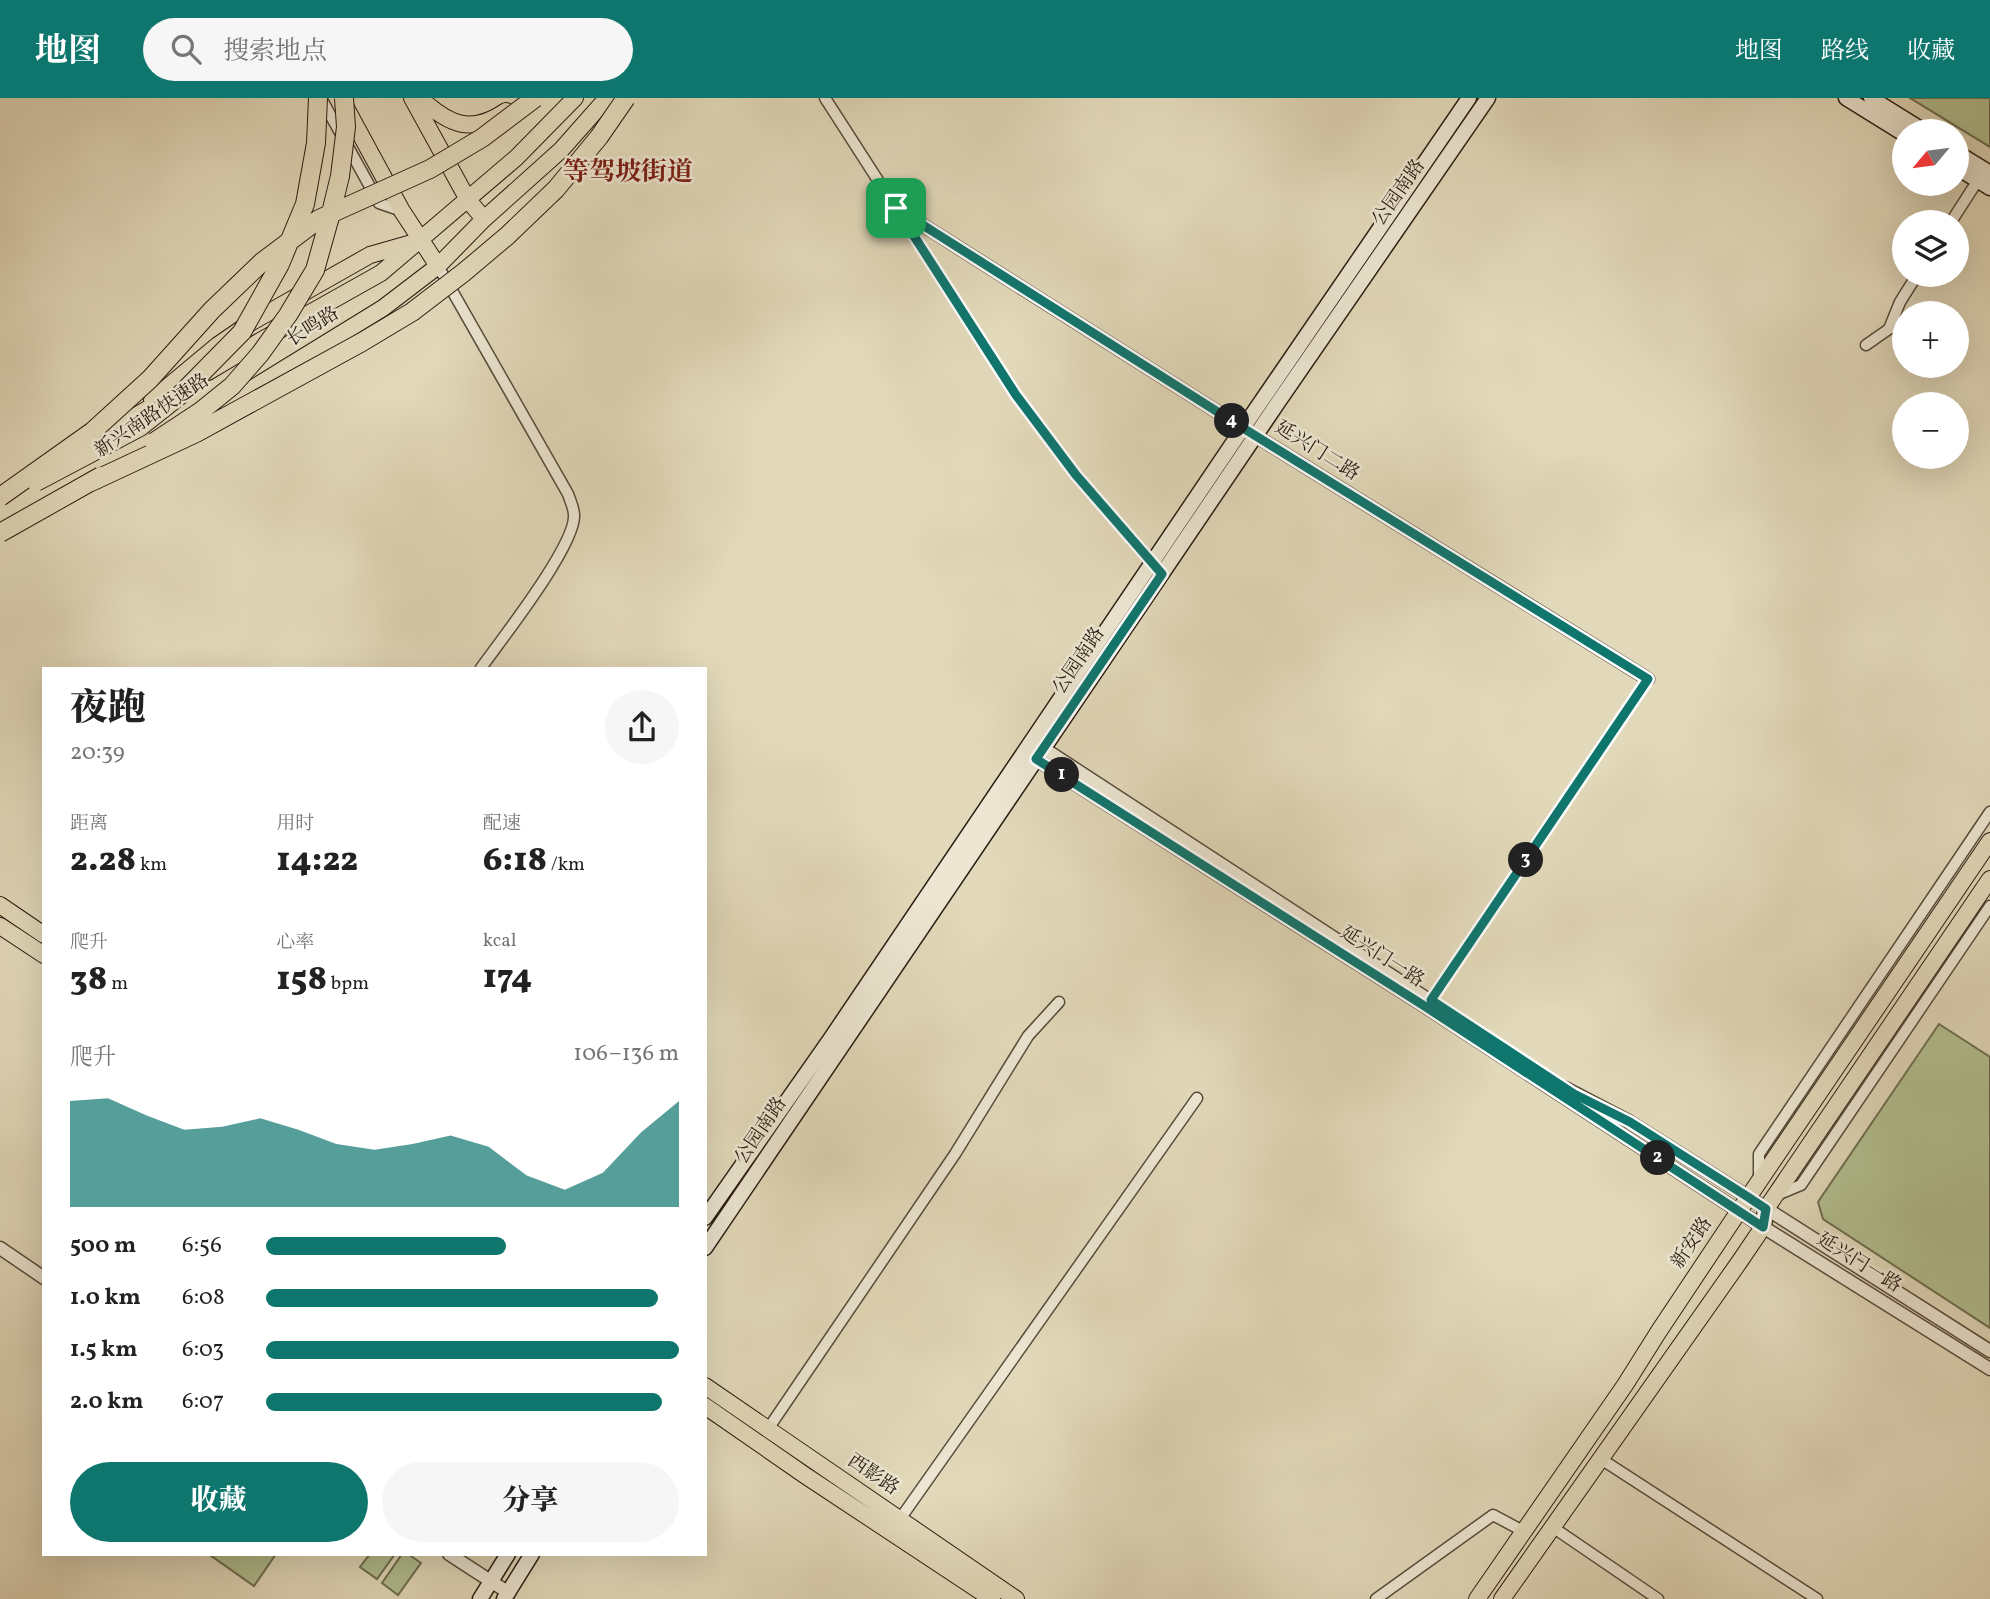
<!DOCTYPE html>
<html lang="zh">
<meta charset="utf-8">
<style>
:root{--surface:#fff;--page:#f6f6f6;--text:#222;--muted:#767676;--accent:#0f766e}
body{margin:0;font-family:Vollkorn,"Noto Serif SC",serif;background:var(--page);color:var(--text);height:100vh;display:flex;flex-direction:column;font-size:26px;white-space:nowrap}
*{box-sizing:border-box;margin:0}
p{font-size:23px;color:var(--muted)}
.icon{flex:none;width:38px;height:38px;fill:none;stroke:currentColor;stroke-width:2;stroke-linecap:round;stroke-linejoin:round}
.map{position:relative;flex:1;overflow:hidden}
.drawer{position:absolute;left:42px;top:569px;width:665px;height:889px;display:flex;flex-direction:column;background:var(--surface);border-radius:0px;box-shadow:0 7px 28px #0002}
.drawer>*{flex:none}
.needle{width:46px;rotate:241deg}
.buttons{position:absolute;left:1892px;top:21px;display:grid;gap:14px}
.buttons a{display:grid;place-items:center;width:77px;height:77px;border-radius:50%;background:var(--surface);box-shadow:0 7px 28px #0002;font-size:35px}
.pin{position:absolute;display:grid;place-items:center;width:60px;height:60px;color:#fff;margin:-30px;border-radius:14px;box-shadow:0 4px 10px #0006}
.km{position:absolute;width:35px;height:35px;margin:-18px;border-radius:50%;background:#222;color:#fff;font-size:19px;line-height:35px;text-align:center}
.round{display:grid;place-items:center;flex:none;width:74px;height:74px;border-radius:37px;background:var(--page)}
.overview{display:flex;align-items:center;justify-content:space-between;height:119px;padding:0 28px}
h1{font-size:38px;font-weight:800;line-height:52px}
.metrics{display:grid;grid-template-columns:repeat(3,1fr);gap:10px;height:119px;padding:7px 28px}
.metrics div{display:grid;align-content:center}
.metrics b{font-size:35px;font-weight:800}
.metrics small{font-size:19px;font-weight:400}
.metrics p{font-size:19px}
.chart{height:196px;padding:14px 28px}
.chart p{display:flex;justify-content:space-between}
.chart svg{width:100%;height:126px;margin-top:7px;fill:var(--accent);opacity:.7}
.action{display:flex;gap:14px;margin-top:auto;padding:14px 28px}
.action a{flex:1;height:80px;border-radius:42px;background:var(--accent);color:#fff;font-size:28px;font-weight:800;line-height:80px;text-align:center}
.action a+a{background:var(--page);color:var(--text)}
ul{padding:0 28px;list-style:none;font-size:23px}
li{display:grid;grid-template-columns:112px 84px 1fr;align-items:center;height:52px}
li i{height:18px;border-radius:9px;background:var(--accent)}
header{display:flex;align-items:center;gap:42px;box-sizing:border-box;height:98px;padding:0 35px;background:var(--accent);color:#fff}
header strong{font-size:33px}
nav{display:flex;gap:38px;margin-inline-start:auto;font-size:24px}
.search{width:490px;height:63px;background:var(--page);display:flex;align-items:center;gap:18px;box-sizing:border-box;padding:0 24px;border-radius:38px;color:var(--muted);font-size:26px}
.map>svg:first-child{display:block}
</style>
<header>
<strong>地图</strong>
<div class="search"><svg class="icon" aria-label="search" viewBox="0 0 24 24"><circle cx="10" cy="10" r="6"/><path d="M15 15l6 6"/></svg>搜索地点</div>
<nav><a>地图</a><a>路线</a><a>收藏</a></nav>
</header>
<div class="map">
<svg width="1990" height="1501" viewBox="0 0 1990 1501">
<rect width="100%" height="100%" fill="#e2d9ba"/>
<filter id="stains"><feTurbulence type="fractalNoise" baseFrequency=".00286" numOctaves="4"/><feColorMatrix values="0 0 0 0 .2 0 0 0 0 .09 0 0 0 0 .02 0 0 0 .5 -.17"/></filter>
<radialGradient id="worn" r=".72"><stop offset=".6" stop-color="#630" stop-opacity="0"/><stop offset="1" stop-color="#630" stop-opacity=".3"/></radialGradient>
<path fill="#b2bf90" stroke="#6e6e50" stroke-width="2" d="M1910 0H1990V49Z
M1939 926 1990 959V1230L1823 1121 1818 1104Z
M211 1456H276L254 1488 210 1457Z
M370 1456H395L377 1481 360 1469Z
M402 1456H408L421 1465 398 1497 382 1485Z"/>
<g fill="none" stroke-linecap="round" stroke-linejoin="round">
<defs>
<path id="minor" d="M321 0 379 105 402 113
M825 0 1016 297 1076 377 1162 476
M1951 124 1978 82
M438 168 568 396C570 402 574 410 574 417 576 447 501 542 481 570
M1866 247 1889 231 1900 204 1917 177
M1426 909 1648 581
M1759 1081V1056L1990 714
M1777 1097 1801 1087 1990 808
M768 1331 955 1056 1028 938 1059 904
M1601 1361 1817 1501
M900 1421 1197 1000
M1551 1428 1658 1501
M1376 1501 1493 1417 1523 1433"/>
<path id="tertiary" d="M896 110 1243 330 1648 581
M1043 650 1429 902
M1036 661 1426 909 1763 1129 1990 1271
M1565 990 1630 1024 1990 1253
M0 1150 44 1180
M449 1456 509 1495"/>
<path id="secondary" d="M1846 0 1904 36
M1871 0 1924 33
M1956 54 1990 75
M1956 69 1990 90
M705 1120 831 940 1243 330 1469 0
M705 1150 1279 303 1488 0
M480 1501 508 1456
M504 1501 532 1456"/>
<path id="primary" d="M412 0 468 102 484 121
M420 0C449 27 471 37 506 13
M345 8 402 113 438 168
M208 274 260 243 381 175 516 60 575 0
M152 302 218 247 250 225 370 157 412 145
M193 327 383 210 438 168 484 121 561 52 607 0
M76 353 168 299
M0 807 44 837
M0 828 44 857
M705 1288 1016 1501
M705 1308 806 1378 992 1501
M1477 1501 1625 1287 1659 1233 1739 1113 1990 743
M1502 1501 1740 1163 1763 1129 1766 1111 1990 781"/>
</defs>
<use href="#minor" stroke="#584b3b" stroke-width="13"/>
<use href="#tertiary" stroke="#584b3b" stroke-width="15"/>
<use href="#secondary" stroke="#2a1c11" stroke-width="17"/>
<use href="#primary" stroke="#2a1c11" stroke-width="18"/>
<use href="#minor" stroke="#ece6d2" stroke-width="10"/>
<use href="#tertiary" stroke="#ece6d2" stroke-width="12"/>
<use href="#secondary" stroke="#ece6d2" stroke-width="14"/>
<use href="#primary" stroke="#e2d9ba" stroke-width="16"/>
<defs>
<path id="trunk-bridge" d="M154 344 201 313 232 288 260 256 288 217 315 172 331 115 340 78 346 29 344 0
M36 384 140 329 179 298 242 234 280 166 305 106 316 45 318 0
M91 384 196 335 362 244 412 214 463 175 507 138 556 91 599 39 626 0
M0 399 93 333 150 281 212 212 262 164 319 121 430 71 482 40 535 0
M0 435 101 378"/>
</defs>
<use href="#trunk-bridge" stroke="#2a1c11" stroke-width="20" stroke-linecap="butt"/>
<use href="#trunk-bridge" stroke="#e2d9ba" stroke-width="18"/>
</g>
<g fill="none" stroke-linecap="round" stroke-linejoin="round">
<defs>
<path id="route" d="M896 110 1243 330 1648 581 1431 902 1574 996 1630 1024 1748 1099 1766 1111 1763 1129 1426 909 1036 661 1162 476 1076 377 1016 297Z"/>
</defs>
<use href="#route" stroke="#fff" stroke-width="14"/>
<use href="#route" stroke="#0f766e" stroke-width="9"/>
</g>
<g text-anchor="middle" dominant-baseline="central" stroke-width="5" stroke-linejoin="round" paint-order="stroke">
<g font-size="19" fill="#2a1c11" stroke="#ece6d2">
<text transform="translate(1399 95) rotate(-55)">公园南路</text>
<text transform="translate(313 229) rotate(-32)">长鸣路</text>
<text transform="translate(152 318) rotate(-34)">新兴南路快速路</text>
<text transform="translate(1317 353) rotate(32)">延兴门二路</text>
<text transform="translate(1079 563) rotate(-56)">公园南路</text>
<text transform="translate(1382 859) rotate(33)">延兴门一路</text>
<text transform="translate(761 1033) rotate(-56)">公园南路</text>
<text transform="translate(1692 1145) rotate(-56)">新安路</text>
<text transform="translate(1859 1165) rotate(32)">延兴门一路</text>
<text transform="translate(873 1377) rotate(34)">西影路</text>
</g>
<g font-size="26" font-weight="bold" fill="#7a1f14" stroke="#ece6d2">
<text x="628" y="75">等驾坡街道</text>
</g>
</g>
<rect width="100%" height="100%" filter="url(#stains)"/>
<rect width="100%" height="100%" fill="url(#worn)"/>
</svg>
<div class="buttons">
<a><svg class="needle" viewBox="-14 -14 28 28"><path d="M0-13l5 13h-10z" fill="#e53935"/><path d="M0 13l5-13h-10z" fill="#767676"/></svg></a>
<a><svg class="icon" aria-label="layers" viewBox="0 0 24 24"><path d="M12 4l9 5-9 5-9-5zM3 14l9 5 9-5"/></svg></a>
<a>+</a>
<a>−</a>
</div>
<div class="pin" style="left:896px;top:110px;background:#1e9e55"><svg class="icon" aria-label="arrive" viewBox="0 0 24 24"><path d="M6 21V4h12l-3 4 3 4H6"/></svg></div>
<b class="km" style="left:1062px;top:677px">1</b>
<b class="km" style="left:1658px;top:1060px">2</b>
<b class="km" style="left:1526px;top:762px">3</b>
<b class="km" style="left:1232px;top:323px">4</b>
<section class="drawer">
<div class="overview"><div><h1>夜跑</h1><p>20:39</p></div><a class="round"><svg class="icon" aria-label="share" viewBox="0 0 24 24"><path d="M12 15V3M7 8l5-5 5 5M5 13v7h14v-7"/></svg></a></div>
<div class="metrics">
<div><p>距离</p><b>2.28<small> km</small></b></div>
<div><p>用时</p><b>14:22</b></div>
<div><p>配速</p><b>6:18<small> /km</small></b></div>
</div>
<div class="metrics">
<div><p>爬升</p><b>38<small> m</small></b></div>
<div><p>心率</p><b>158<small> bpm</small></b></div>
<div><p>kcal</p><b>174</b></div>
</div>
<div class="chart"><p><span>爬升</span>106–136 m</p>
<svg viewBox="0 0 160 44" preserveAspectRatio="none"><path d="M0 44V7L10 6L20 12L30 17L40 16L50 13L60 17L70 22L80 24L90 22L100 19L110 23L120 33L130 38L140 32L150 18L160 7V44z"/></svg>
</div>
<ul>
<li><b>500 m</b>6:56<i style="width:58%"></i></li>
<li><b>1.0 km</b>6:08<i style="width:95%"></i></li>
<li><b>1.5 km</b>6:03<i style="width:100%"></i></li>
<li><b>2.0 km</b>6:07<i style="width:96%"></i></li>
</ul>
<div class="action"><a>收藏</a><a>分享</a></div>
</section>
</div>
